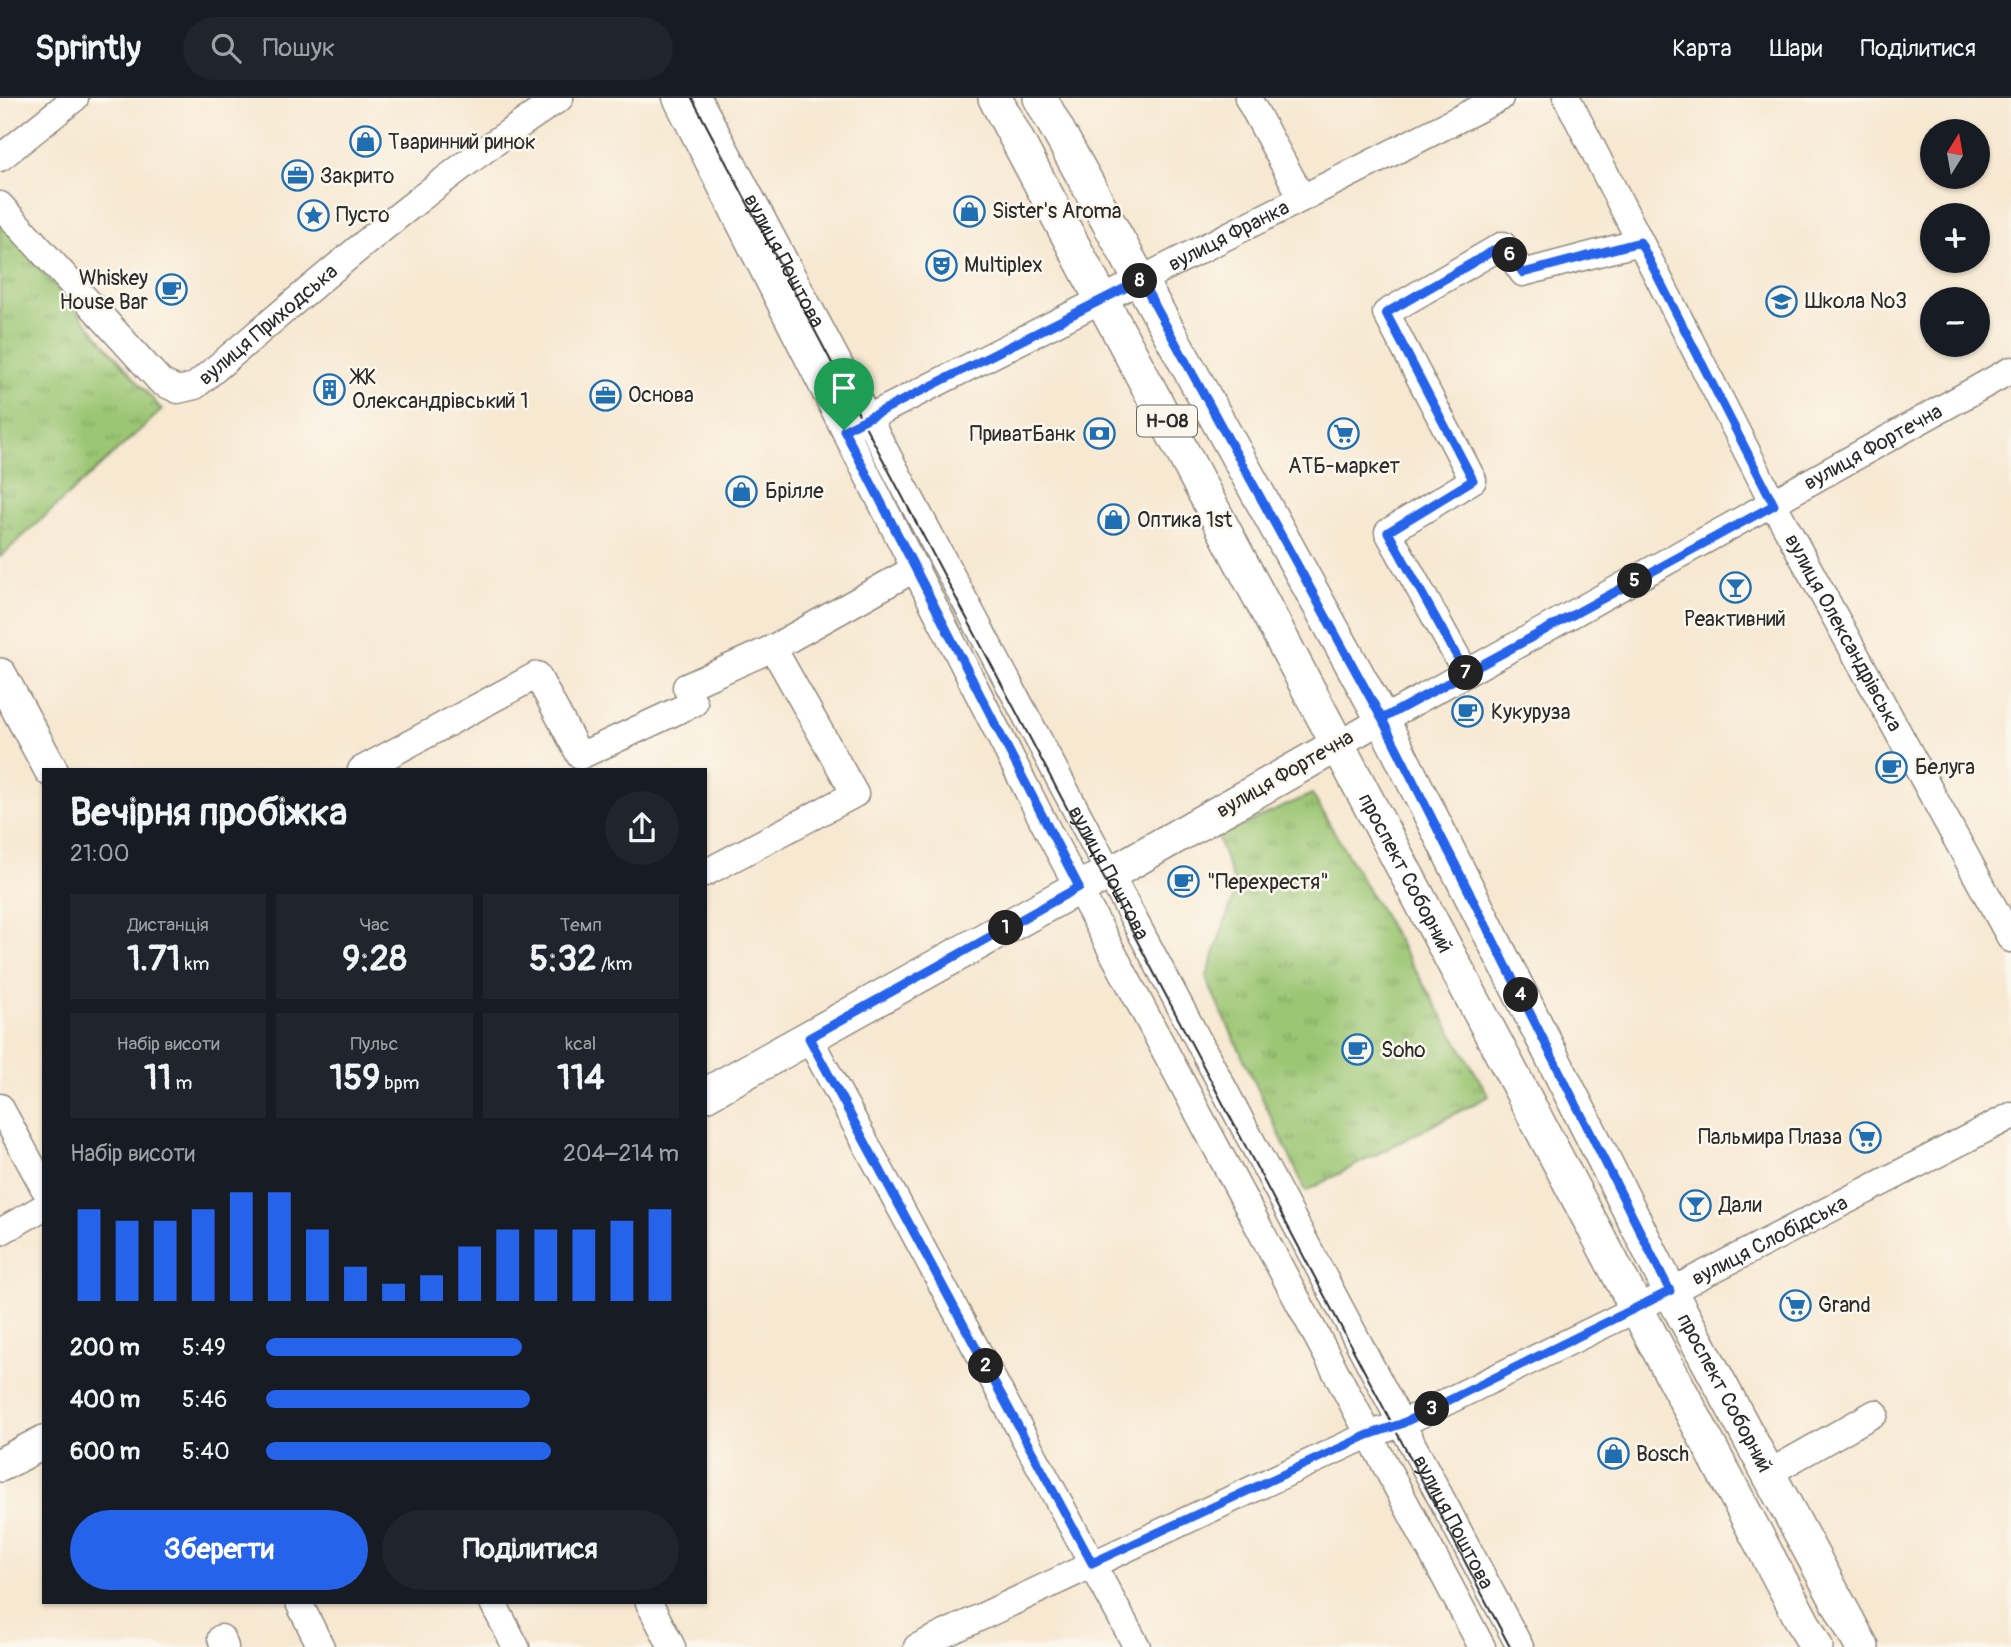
<!DOCTYPE html>
<html lang="uk">
<meta charset="utf-8">
<style>
:root{--surface:#171b24;--page:#20242c;--text:#f1f3f6;--muted:#9ea1a6;--line:#363941;--accent:#2563eb}
body{margin:0;font-family:Pangolin,sans-serif;background:var(--page);color:var(--text);height:100vh;display:flex;flex-direction:column;font-size:26px;white-space:nowrap}
*{box-sizing:border-box;margin:0}
p{font-size:23px;color:var(--muted)}
.icon{flex:none;width:38px;height:38px;fill:none;stroke:currentColor;stroke-width:2;stroke-linecap:round;stroke-linejoin:round}
.map{position:relative;flex:1;overflow:hidden}
.panel{position:absolute;left:42px;top:670px;width:665px;height:836px;display:flex;flex-direction:column;background:var(--surface);border-radius:0px;box-shadow:0 2px 5px #0004}
.panel>*{flex:none}
.needle{width:46px;rotate:11deg}
.buttons{position:absolute;left:1920px;top:21px;display:grid;gap:14px}
.buttons a{display:grid;place-items:center;width:70px;height:70px;border-radius:50%;background:var(--surface);box-shadow:0 2px 5px #0004;font-size:35px}
.pin{position:absolute;display:grid;place-items:center;width:60px;height:60px;color:#fff;margin:-72px -30px;border-radius:50% 50% 50% 0;rotate:-45deg;box-shadow:0 0 7px #0007}
.pin .icon{rotate:45deg}
.km{position:absolute;width:35px;height:35px;margin:-18px;border-radius:50%;background:#222;color:#fff;font-size:19px;line-height:35px;text-align:center}
.round{display:grid;place-items:center;flex:none;width:74px;height:74px;border-radius:37px;background:var(--page)}
.head{display:flex;align-items:center;justify-content:space-between;height:119px;padding:0 28px}
h1{font-size:38px;font-weight:700;line-height:52px}
.figures{display:grid;grid-template-columns:repeat(3,1fr);gap:10px;height:119px;padding:7px 28px}
.figures div{display:grid;align-content:center;border-radius:0px;background:var(--page);text-align:center}
.figures b{font-size:35px;font-weight:700}
.figures small{font-size:19px;font-weight:400}
.figures p{font-size:19px}
.chart{height:196px;padding:14px 28px}
.chart p{display:flex;justify-content:space-between}
.chart svg{width:100%;height:126px;margin-top:7px;stroke:var(--accent);stroke-width:6}
.primary-button{display:flex;gap:14px;margin-top:auto;padding:14px 28px}
.primary-button a{flex:1;height:80px;border-radius:42px;background:var(--accent);color:#fff;font-size:28px;font-weight:700;line-height:80px;text-align:center}
.primary-button a+a{background:var(--page);color:var(--text)}
ul{padding:0 28px;list-style:none;font-size:23px}
li{display:grid;grid-template-columns:112px 84px 1fr;align-items:center;height:52px}
li i{height:18px;border-radius:9px;background:var(--accent)}
header{display:flex;align-items:center;gap:42px;box-sizing:border-box;height:98px;padding:0 35px;background:var(--surface);border-bottom:2px solid var(--line)}
header strong{font-size:33px}
nav{display:flex;gap:38px;margin-inline-start:auto;font-size:24px}
.search{width:490px;height:63px;background:var(--page);display:flex;align-items:center;gap:18px;box-sizing:border-box;padding:0 24px;border-radius:38px;color:var(--muted);font-size:26px}
.map>svg:first-child{display:block}
</style>
<header>
<strong>Sprintly</strong>
<div class="search"><svg class="icon" aria-label="search" viewBox="0 0 24 24"><circle cx="10" cy="10" r="6"/><path d="M15 15l6 6"/></svg>Пошук</div>
<nav><a>Карта</a><a>Шари</a><a>Поділитися</a></nav>
</header>
<div class="map">
<svg width="2011" height="1549" viewBox="0 0 2011 1549">
<defs>
<pattern id="park-tufts" width="24" height="20" patternUnits="userSpaceOnUse" patternTransform="scale(1.75)"><rect width="24" height="20" fill="#9bc673"/><path d="M3 7l-1-3M5 7V3M7 7l1-3M15 17l-1-3M17 17v-4M19 17l1-3" fill="none" stroke="#7fa15f"/></pattern>
</defs>
<rect width="100%" height="100%" fill="#fbf7ec"/>
<filter id="ink" filterUnits="userSpaceOnUse"><feTurbulence type="fractalNoise" baseFrequency=".0143" numOctaves="2"/><feDisplacementMap in="SourceGraphic" scale="14" xChannelSelector="R" yChannelSelector="G"/><feConvolveMatrix kernelMatrix="1 2 1 2 8 2 1 2 1" color-interpolation-filters="sRGB"/></filter>
<filter id="wash" filterUnits="userSpaceOnUse"><feTurbulence type="fractalNoise" baseFrequency=".00686" numOctaves="4" result="noise"/><feDisplacementMap in="SourceGraphic" scale="28" xChannelSelector="R" yChannelSelector="G"/><feGaussianBlur stdDeviation="1.57" result="paint"/><feColorMatrix in="noise" values="0 0 0 0 0 0 0 0 0 0 0 0 0 0 0 0 0 1.4 0 .05"/><feComposite in="paint" operator="in"/></filter>
<g filter="url(#wash)">
<rect width="100%" height="100%" fill="#f7e8d1"/>
<path fill="url(#park-tufts)" stroke="#63784f" stroke-width="2" d="M0 124 162 312 0 459Z
M1312 696 1489 998 1306 1093 1206 881 1236 791 1217 738Z"/>
</g>
<g filter="url(#ink)">
<g fill="none" stroke-linecap="round" stroke-linejoin="round">
<defs>
<g id="minor">
<path d="M676 0 1047 731 1482 1549"/>
<path id="s1" d="M698 0 1520 1549"/>
<path d="M1248 0 1302 100"/>
<path id="s2" d="M1567 0 1774 407 2011 841"/>
<path d="M0 60 75 0"/>
<path id="s3" d="M0 107 161 284 178 292 195 288C313 189 430 84 560 0"/>
<path id="s4" d="M852 328 1500 0"/>
<path d="M773 550 916 470"/>
<path d="M1466 575 1388 434 1473 382 1386 215 1503 147 1523 175 1640 144"/>
<path id="s5" d="M1339 646 2011 272"/>
<path d="M361 672 537 577 580 658 694 605 686 589 773 550 855 696 705 775"/>
<path d="M809 940 1137 1549"/>
<path d="M0 1009 44 1090"/>
<path d="M0 1134 44 1109"/>
<path d="M1769 1375 1875 1315"/>
<path d="M299 1505 321 1549"/>
<path d="M493 1505 516 1549"/>
<path d="M649 1505 672 1549"/>
<path d="M221 1540 225 1549"/>
<path id="s6" d="M917 1549 1368 1337 1401 1326 1638 1210 2011 1018"/>
</g>
<g id="major">
<path id="s7" d="M995 0 1816 1549"/>
<path id="s8" d="M1040 0 1382 621 1670 1193 1862 1549"/>
<path d="M0 577 51 672"/>
<path d="M705 997 1079 789 1110 776 1339 646"/>
<path d="M0 1367 44 1344"/>
</g>
</defs>
<use href="#minor" stroke="#918a7e" stroke-width="29"/>
<use href="#major" stroke="#918a7e" stroke-width="36"/>
<use href="#minor" stroke="#fff" stroke-width="26"/>
<use href="#major" stroke="#fff" stroke-width="33"/>
<path stroke="#2b2b2b" stroke-width="2" d="M692 0 1510 1549"/>
</g>
</g>
<g fill="none" stroke-linecap="round" stroke-linejoin="round" filter="url(#ink)">
<defs>
<path id="route" d="M844 332 1079 789 809 940 1092 1465 1368 1337 1401 1326 1670 1193 1382 621C1512 549 1643 478 1774 407L1640 144 1523 175 1503 147 1386 215 1473 382 1388 434 1466 575 1382 621 1141 182 844 332"/>
</defs>
<use href="#route" stroke="#fff" stroke-width="14"/>
<use href="#route" stroke="#2563eb" stroke-width="9"/>
</g>
<defs>
<symbol id="shop-ring" viewBox="-11 -11 22 22"><circle r="9.5" fill="#fbf7ec" stroke="#1f6fb2" stroke-width="1.5"/><path d="M-5-2.5h2.3a2.7 3.5 0 0 1 5.4 0H5L5.5 6h-11ZM-1.5-2.5h3a1.5 2.3 0 0 0-3 0Z" fill="#1f6fb2"/></symbol>
<symbol id="office-ring" viewBox="-11 -11 22 22"><circle r="9.5" fill="#fbf7ec" stroke="#1f6fb2" stroke-width="1.5"/><path d="M-6-3h4V-5.5h4V-3h4V5H-6ZM-1-4.5V-3h2v-1.5ZM-6 0V1H6V0Z" fill="#1f6fb2"/></symbol>
<symbol id="sight-ring" viewBox="-11 -11 22 22"><circle r="9.5" fill="#fbf7ec" stroke="#1f6fb2" stroke-width="1.5"/><path d="M0-6L1.8-2.2L6-1.7L2.9 1.2L3.7 5.4L0 3.3L-3.7 5.4L-2.9 1.2L-6-1.7L-1.8-2.2Z" fill="#1f6fb2"/></symbol>
<symbol id="theatre-ring" viewBox="-11 -11 22 22"><circle r="9.5" fill="#fbf7ec" stroke="#1f6fb2" stroke-width="1.5"/><path d="M-5-5.5Q0-4 5-5.5V0Q5 5 0 6Q-5 5-5 0ZM-3.3-2.5H-1v1.5H-3.3ZM1-2.5H3.3v1.5H1ZM-2.8 1Q0 5.5 2.8 1Z" fill="#1f6fb2"/></symbol>
<symbol id="cafe-ring" viewBox="-11 -11 22 22"><circle r="9.5" fill="#fbf7ec" stroke="#1f6fb2" stroke-width="1.5"/><path d="M-5.5-4.5H6V0H3Q3 3.5 0 3.5H-2.5Q-5.5 3.5-5.5 0ZM3-3.2v2h1.7v-2ZM-6 4.5H4V6H-6Z" fill="#1f6fb2"/></symbol>
<symbol id="school-ring" viewBox="-11 -11 22 22"><circle r="9.5" fill="#fbf7ec" stroke="#1f6fb2" stroke-width="1.5"/><path d="M0-5L7-2L0 1L-7-2ZM-4 1L0 2.5L4 1V4Q0 6-4 4Z" fill="#1f6fb2"/></symbol>
<symbol id="building-ring" viewBox="-11 -11 22 22"><circle r="9.5" fill="#fbf7ec" stroke="#1f6fb2" stroke-width="1.5"/><path d="M-4-6H4V6H1V3H-1V6H-4ZM-2.5-4.3h1.7v1.8h-1.7ZM.8-4.3h1.7v1.8H.8ZM-2.5-1h1.7V.8h-1.7ZM.8-1h1.7V.8H.8Z" fill="#1f6fb2"/></symbol>
<symbol id="bank-ring" viewBox="-11 -11 22 22"><circle r="9.5" fill="#fbf7ec" stroke="#1f6fb2" stroke-width="1.5"/><path d="M-6-4H6V4H-6ZM0-2.3a2.3 2.3 0 1 0 0 4.6a2.3 2.3 0 1 0 0-4.6Z" fill="#1f6fb2"/></symbol>
<symbol id="supermarket-ring" viewBox="-11 -11 22 22"><circle r="9.5" fill="#fbf7ec" stroke="#1f6fb2" stroke-width="1.5"/><path d="M-6-5.5h2.5l.6 2H6L4.5 2H-2.5L-4.4-4H-6ZM-1.5 3.2a1.3 1.3 0 1 0 .1 0ZM3 3.2a1.3 1.3 0 1 0 .1 0Z" fill="#1f6fb2"/></symbol>
<symbol id="bar-ring" viewBox="-11 -11 22 22"><circle r="9.5" fill="#fbf7ec" stroke="#1f6fb2" stroke-width="1.5"/><path d="M-6-5H6L.8 .8V4.5H3.5V6h-7V4.5H-.8V.8Z" fill="#1f6fb2"/></symbol>
</defs>
<g fill-rule="evenodd">
<use href="#shop-ring" x="348" y="26" width="35" height="35"/>
<use href="#office-ring" x="280" y="60" width="35" height="35"/>
<use href="#shop-ring" x="952" y="96" width="35" height="35"/>
<use href="#sight-ring" x="296" y="100" width="35" height="35"/>
<use href="#theatre-ring" x="924" y="150" width="35" height="35"/>
<use href="#cafe-ring" x="154" y="174" width="35" height="35"/>
<use href="#school-ring" x="1764" y="186" width="35" height="35"/>
<use href="#building-ring" x="312" y="274" width="35" height="35"/>
<use href="#office-ring" x="588" y="280" width="35" height="35"/>
<use href="#bank-ring" x="1082" y="318" width="35" height="35"/>
<use href="#supermarket-ring" x="1326" y="318" width="35" height="35"/>
<use href="#shop-ring" x="724" y="376" width="35" height="35"/>
<use href="#shop-ring" x="1096" y="404" width="35" height="35"/>
<use href="#bar-ring" x="1718" y="472" width="35" height="35"/>
<use href="#cafe-ring" x="1450" y="596" width="35" height="35"/>
<use href="#cafe-ring" x="1874" y="652" width="35" height="35"/>
<use href="#cafe-ring" x="1166" y="766" width="35" height="35"/>
<use href="#cafe-ring" x="1340" y="934" width="35" height="35"/>
<use href="#supermarket-ring" x="1848" y="1022" width="35" height="35"/>
<use href="#bar-ring" x="1678" y="1090" width="35" height="35"/>
<use href="#supermarket-ring" x="1778" y="1190" width="35" height="35"/>
<use href="#shop-ring" x="1596" y="1338" width="35" height="35"/>
</g>
<g text-anchor="middle" dominant-baseline="central" stroke-width="5" stroke-linejoin="round" paint-order="stroke">
<rect fill="#fbf7ec" stroke="#696865" stroke-width="2" x="1137" y="307.5" width="60" height="31" rx="5"/>
<g font-size="19" font-weight="bold" fill="#2b2b2b">
<text x="1167" y="323">Н-08</text>
</g>
<g font-size="21" fill="#2b2b2b" stroke="#fbf7ec" text-anchor="start">
<text x="388" y="44">Тваринний ринок</text>
<text x="320" y="78">Закрито</text>
<text x="992" y="113">Sister's Aroma</text>
<text x="336" y="117">Пусто</text>
<text x="964" y="167">Multiplex</text>
<text x="148" y="180" text-anchor="end">Whiskey<tspan x="148" dy="24">House Bar</tspan></text>
<text x="1805" y="203">Школа №3</text>
<text x="352" y="279">ЖК<tspan x="352" dy="24">Олександрівський 1</tspan></text>
<text x="628" y="297">Основа</text>
<text x="1076" y="336" text-anchor="end">ПриватБанк</text>
<text x="1344" y="368" text-anchor="middle">АТБ-маркет</text>
<text x="765" y="393">Брілле</text>
<text x="1137" y="422">Оптика 1st</text>
<text x="1735" y="521" text-anchor="middle">Реактивний</text>
<text x="1491" y="614">Кукуруза</text>
<text x="1915" y="669">Белуга</text>
<text x="1207" y="784">"Перехрестя"</text>
<text x="1381" y="952">Soho</text>
<text x="1842" y="1039" text-anchor="end">Пальмира Плаза</text>
<text x="1719" y="1107">Дали</text>
<text x="1818" y="1207">Grand</text>
<text x="1636" y="1356">Bosch</text>
</g>
<g font-size="21" fill="#2b2b2b" stroke="#fbf7ec">
<text stroke="none"><textPath href="#s4" startOffset="422">вулиця Франка</textPath></text>
<text stroke="none"><textPath href="#s1" startOffset="184">вулиця Поштова</textPath></text>
<text stroke="none"><textPath href="#s3" startOffset="371">вулиця Приходська</textPath></text>
<text stroke="none"><textPath href="#s5" startOffset="611">вулиця Фортечна</textPath></text>
<text stroke="none"><textPath href="#s2" startOffset="602">вулиця Олександрівська</textPath></text>
<text transform="translate(1285 676) rotate(-30)">вулиця Фортечна</text>
<text stroke="none"><textPath href="#s1" startOffset="877">вулиця Поштова</textPath></text>
<text stroke="none"><textPath href="#s7" startOffset="877">проспект Соборний</textPath></text>
<text stroke="none"><textPath href="#s6" startOffset="945">вулиця Слобідська</textPath></text>
<text stroke="none"><textPath href="#s8" startOffset="1465">проспект Соборний</textPath></text>
<text stroke="none"><textPath href="#s1" startOffset="1612">вулиця Поштова</textPath></text>
</g>
</g>
</svg>
<div class="buttons">
<a><svg class="needle" viewBox="-14 -14 28 28"><path d="M0-13l5 13h-10z" fill="#e53935"/><path d="M0 13l5-13h-10z" fill="#9ea1a6"/></svg></a>
<a>+</a>
<a>−</a>
</div>
<div class="pin" style="left:844px;top:332px;background:#1e9e55"><svg class="icon" aria-label="arrive" viewBox="0 0 24 24"><path d="M6 21V4h12l-3 4 3 4H6"/></svg></div>
<b class="km" style="left:1006px;top:830px">1</b>
<b class="km" style="left:986px;top:1268px">2</b>
<b class="km" style="left:1432px;top:1311px">3</b>
<b class="km" style="left:1521px;top:897px">4</b>
<b class="km" style="left:1635px;top:483px">5</b>
<b class="km" style="left:1510px;top:157px">6</b>
<b class="km" style="left:1466px;top:575px">7</b>
<b class="km" style="left:1140px;top:183px">8</b>
<section class="panel">
<div class="head"><div><h1>Вечірня пробіжка</h1><p>21:00</p></div><a class="round"><svg class="icon" aria-label="share" viewBox="0 0 24 24"><path d="M12 15V3M7 8l5-5 5 5M5 13v7h14v-7"/></svg></a></div>
<div class="figures">
<div><p>Дистанція</p><b>1.71<small> km</small></b></div>
<div><p>Час</p><b>9:28</b></div>
<div><p>Темп</p><b>5:32<small> /km</small></b></div>
</div>
<div class="figures">
<div><p>Набір висоти</p><b>11<small> m</small></b></div>
<div><p>Пульс</p><b>159<small> bpm</small></b></div>
<div><p>kcal</p><b>114</b></div>
</div>
<div class="chart"><p><span>Набір висоти</span>204–214 m</p>
<svg viewBox="0 0 160 44" preserveAspectRatio="none"><path d="M5 44V12M15 44V16M25 44V16M35 44V12M45 44V6M55 44V6M65 44V19M75 44V32M85 44V38M95 44V35M105 44V25M115 44V19M125 44V19M135 44V19M145 44V16M155 44V12"/></svg>
</div>
<ul>
<li><b>200 m</b>5:49<i style="width:62%"></i></li>
<li><b>400 m</b>5:46<i style="width:64%"></i></li>
<li><b>600 m</b>5:40<i style="width:69%"></i></li>
</ul>
<div class="primary-button"><a>Зберегти</a><a>Поділитися</a></div>
</section>
</div>
